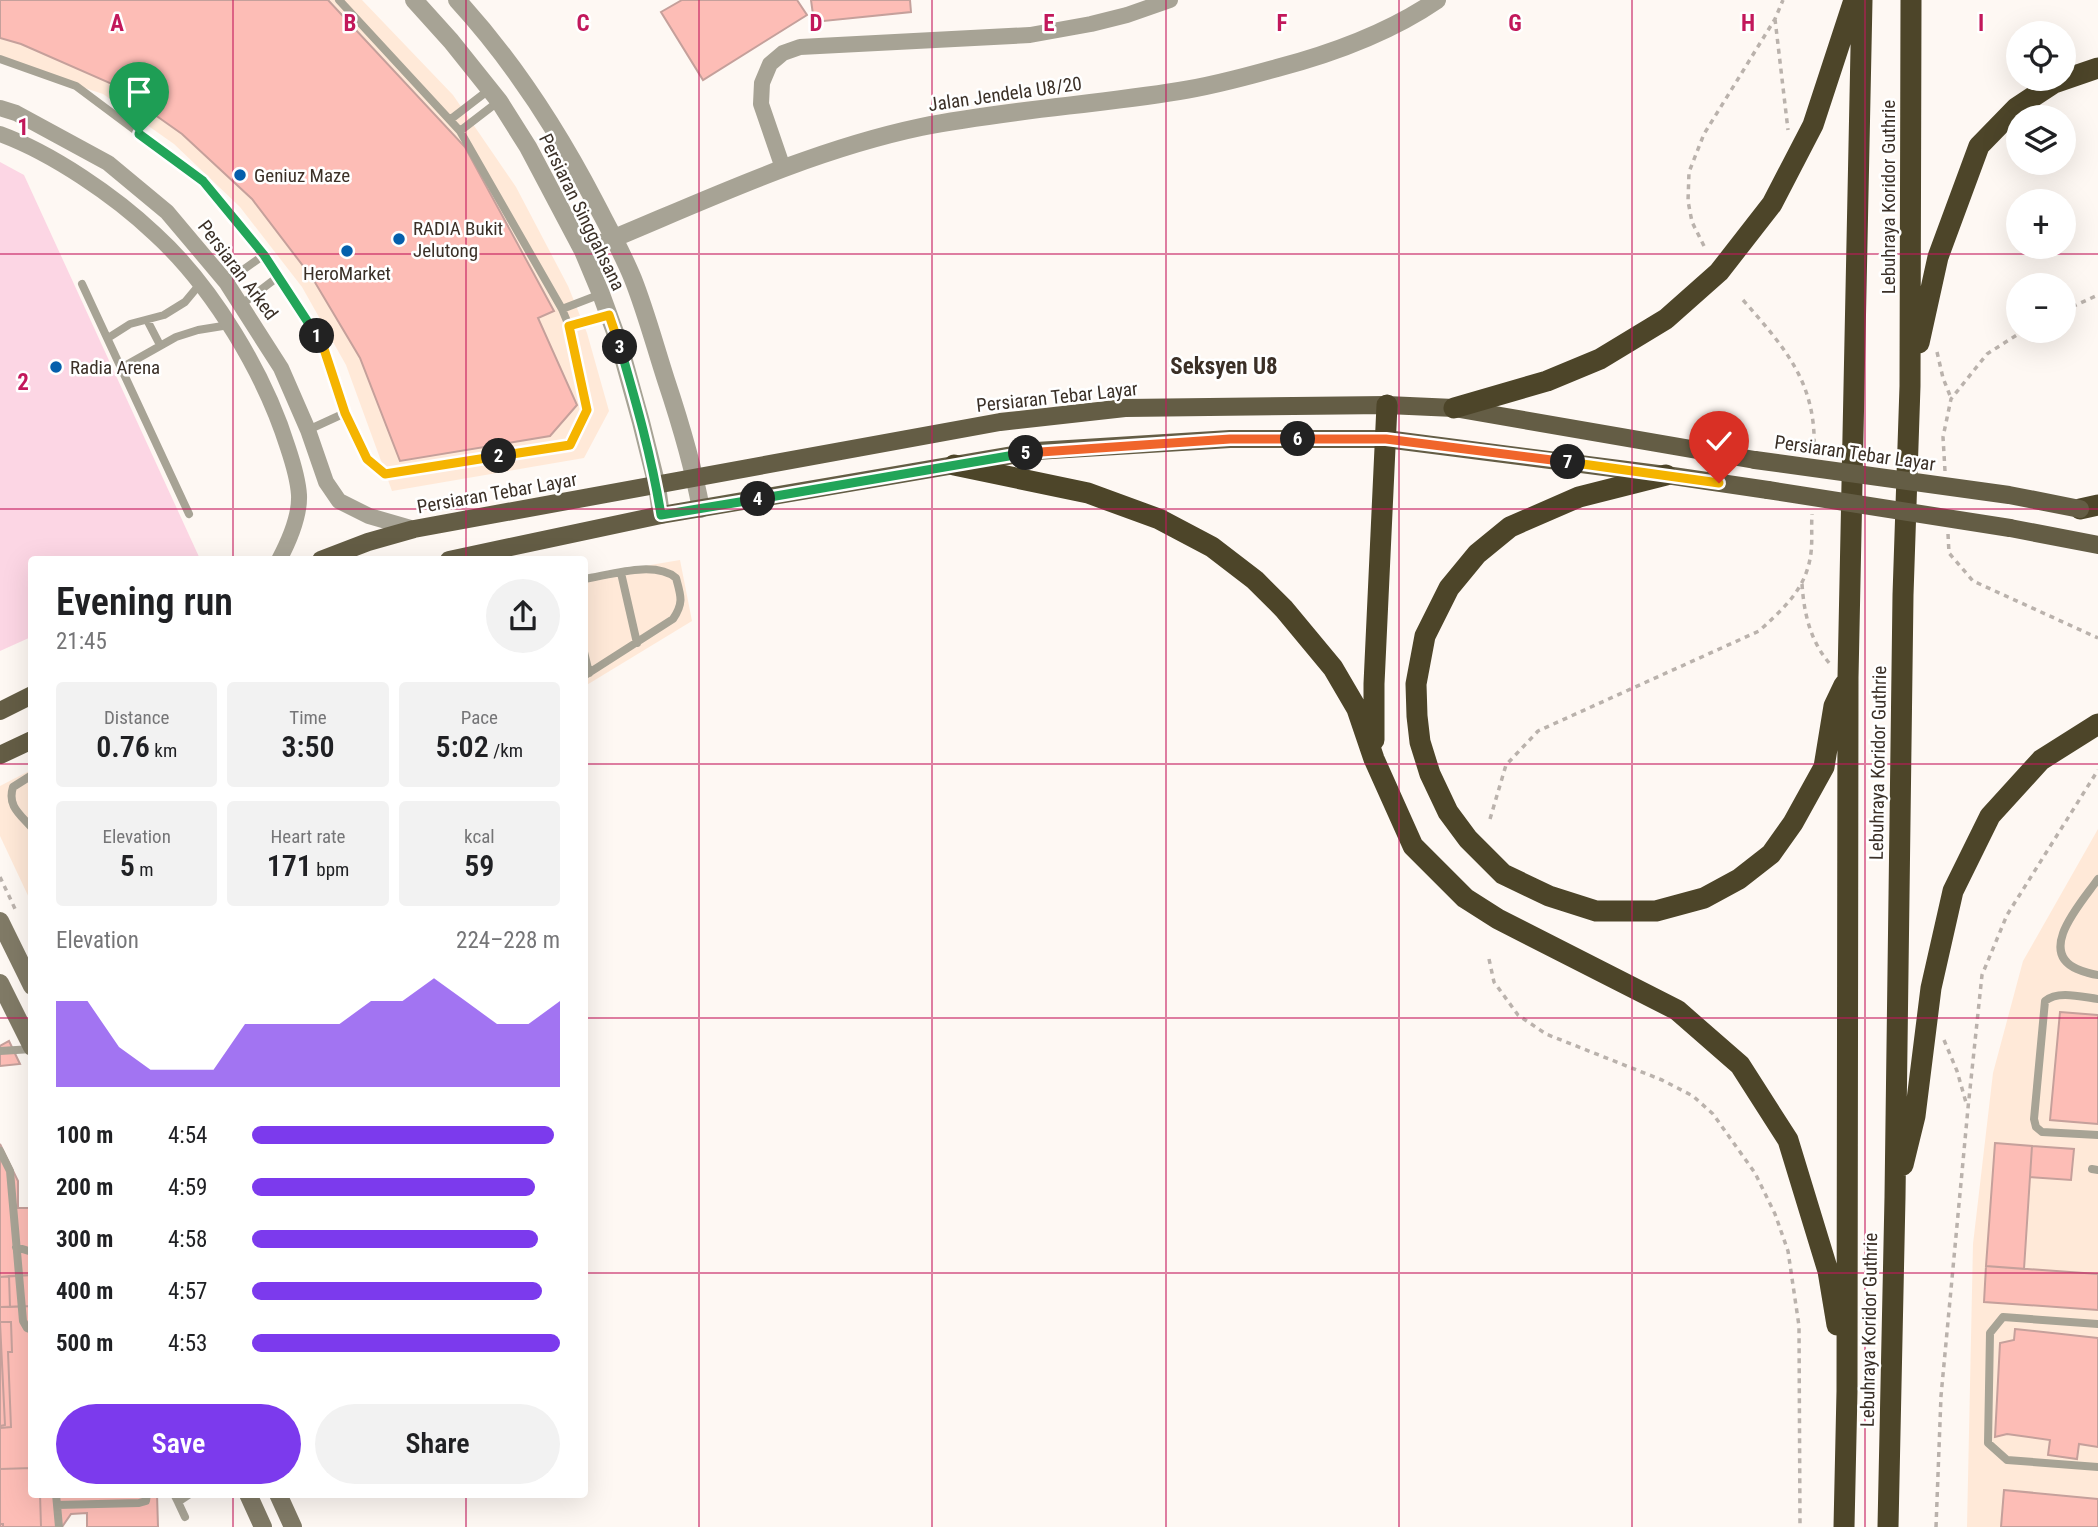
<!DOCTYPE html>
<meta charset="utf-8">
<style>
:root{--surface:#fff;--page:#f2f2f2;--text:#202124;--muted:#757577;--accent:#7c3aed}
body{margin:0;font-family:"Roboto Condensed",sans-serif;background:var(--page);color:var(--text);height:100vh;display:flex;flex-direction:column;font-size:26px;white-space:nowrap}
*{box-sizing:border-box;margin:0}
p{font-size:23px;color:var(--muted)}
.icon{flex:none;width:38px;height:38px;fill:none;stroke:currentColor;stroke-width:2;stroke-linecap:round;stroke-linejoin:round}
.map{position:relative;flex:1;overflow:hidden}
.details{position:absolute;left:28px;top:556px;width:560px;height:942px;display:flex;flex-direction:column;background:var(--surface);border-radius:7px;box-shadow:0 7px 28px #0002}
.details>*{flex:none}
.tools{position:absolute;left:2006px;top:21px;display:grid;gap:14px}
.tools a{display:grid;place-items:center;width:70px;height:70px;border-radius:50%;background:var(--surface);box-shadow:0 7px 28px #0002;font-size:35px}
.pin{position:absolute;display:grid;place-items:center;width:60px;height:60px;color:#fff;margin:-72px -30px;border-radius:50% 50% 50% 0;rotate:-45deg;box-shadow:0 0 7px #0007}
.pin .icon{rotate:45deg}
.km{position:absolute;width:35px;height:35px;margin:-18px;border-radius:50%;background:#222;color:#fff;font-size:19px;line-height:35px;text-align:center}
.round{display:grid;place-items:center;flex:none;width:74px;height:74px;border-radius:37px;background:var(--page)}
.summary{display:flex;align-items:center;justify-content:space-between;height:119px;padding:0 28px}
h1{font-size:38px;font-weight:600;line-height:52px}
.metrics{display:grid;grid-template-columns:repeat(3,1fr);gap:10px;height:119px;padding:7px 28px}
.metrics div{display:grid;align-content:center;border-radius:7px;background:var(--page);text-align:center}
.metrics b{font-size:30px;font-weight:600}
.metrics small{font-size:19px;font-weight:400}
.metrics p{font-size:19px}
.chart{height:196px;padding:14px 28px}
.chart p{display:flex;justify-content:space-between}
.chart svg{width:100%;height:126px;margin-top:7px;fill:var(--accent);opacity:.7}
.button{display:flex;gap:14px;margin-top:auto;padding:14px 28px}
.button a{flex:1;height:80px;border-radius:42px;background:var(--accent);color:#fff;font-size:28px;font-weight:600;line-height:80px;text-align:center}
.button a+a{background:var(--page);color:var(--text)}
ul{padding:0 28px;list-style:none;font-size:23px}
li{display:grid;grid-template-columns:112px 84px 1fr;align-items:center;height:52px}
li i{height:18px;border-radius:9px;background:var(--accent)}
.map>svg:first-child{display:block}
</style>
<div class="map">
<svg width="2098" height="1527" viewBox="0 0 2098 1527">
<rect width="100%" height="100%" fill="#fef8f3"/>
<path fill="#ffe9d8" d="M0 0H362L453 95 516 187 568 286 587 333 609 411 584 458 392 491 346 365 302 287 240 207 174 144 103 94 0 60Z
M680 560 692 621 585 686V576Z
M31 770V902L0 836V786Z
M2098 829V1527H1967L1973 1244 1993 1073 2023 961Z"/>
<path fill="#fcd6e4" d="M0 162 24 175 200 559 32 560 31 637 0 651Z"/>
<path fill="#fdbdb6" stroke="#c5a09b" stroke-width="2" d="M0 0H328L465 147 554 311 538 318 577 405 550 436 400 461 360 358 313 279 252 199 182 134 110 83 21 44 0 38Z
M682 0H797L807 15 703 80 661 12Z
M811 0H910L911 12 814 22Z
M2060 1012 2098 1015V1124L2050 1120Z
M9 1041 20 1064 0 1066V1046Z
M1995 1143 2032 1146 2024 1269 1986 1266Z
M0 1144 18 1181V1208H32V1275L0 1277Z
M2032 1146 2074 1149 2071 1180 2030 1177Z
M1986 1266 2098 1274V1310L1984 1302Z
M32 1275V1306L10 1307 9 1276Z
M9 1276 10 1307H0V1277Z
M32 1306V1494H157L158 1527H87V1513L71 1514 62 1527H0V1428L11 1427 8 1352H12L11 1322H0V1307Z
M0 1322H11L12 1352H8L11 1427 0 1428V1426L5 1425Z
M0 1324 5 1425 0 1426Z
M2015 1329 2098 1338V1447L2079 1444 2077 1459 2048 1455 2050 1440 2007 1434 1995 1437 2000 1343 2014 1340Z
M32 1468V1494H40L41 1527H3V1524H0V1469Z
M2004 1490 2098 1499V1527H2001Z"/>
<g fill="none" stroke-linecap="round" stroke-linejoin="round">
<path stroke="#bab2ac" stroke-width="3.5" stroke-dasharray="5 5" stroke-linecap="butt" d="M1775 19 1788 130
M1704 246 1692 222 1688 201 1689 172 1704 134 1775 19 1783 0
M1743 300C1785 348 1817 383 1814 451
M2063 311 2098 295
M1937 352 1943 378 1951 398
M1945 471 1943 437 1951 399 1987 354 2023 331
M1948 534 1949 553 1973 581 2098 638
M1802 584C1804 613 1810 641 1830 664
M1490 819 1506 765 1538 731 1759 631C1782 610 1804 591 1810 559 1813 545 1811 529 1812 514
M0 877 17 913
M1489 959 1494 982 1518 1015 1546 1034 1662 1080 1693 1096 1713 1114 1755 1173 1775 1214 1788 1251 1799 1326 1800 1527
M1944 1040 1957 1071 1967 1106
M1936 1527 1941 1396 1968 1108 1982 975 2007 915 2098 770"/>
<path stroke="#a7a395" stroke-width="8" d="M0 59 76 86 203 181 279 276 324 349 345 413 367 459 385 474 570 445 587 410 569 326 562 309 460 131 339 0
M451 119 490 89
M460 131 499 101
M226 282 264 255
M82 284 189 514
M242 304 279 276
M562 309 601 294
M147 320 160 345
M569 326 609 315
M108 338 130 324 164 315 185 302 200 284
M121 368 176 337 198 330 229 325
M308 430 345 413
M621 573 637 643
M584 579C610 575 655 560 676 578 681 596 684 603 673 619L584 676
M584 652 589 673
M32 775 13 787C7 806 20 814 32 828
M2098 879C2082 902 2036 951 2077 969 2084 972 2090 974 2098 975
M2098 999C2082 997 2058 990 2045 1001L2034 1119 2036 1127 2042 1132 2098 1135
M0 1051 32 1049
M0 1151 10 1171 23 1321 27 1328 32 1330
M2092 1169 2098 1170
M16 1247 32 1252
M2098 1324 2003 1317 1990 1333 1988 1443 2007 1460 2098 1467
M56 1494 59 1527
M174 1494 178 1502 190 1494
M178 1502 185 1517
M57 1505 139 1503 146 1501 147 1494"/>
<path stroke="#a7a395" stroke-width="16" d="M0 108 16 113 108 163 167 212 226 282 281 368 308 430 326 482 339 501 369 516 414 529
M0 134C52 153 115 196 155 234 213 287 265 374 288 448 293 463 298 479 299 495 300 516 289 541 279 560
M783 168 761 104 762 83 770 64 783 53 800 47 1030 35 1091 24 1127 15 1170 0"/>
<path stroke="#a7a395" stroke-width="18" d="M414 0 451 41 499 101 528 147 583 251 601 294 619 343 641 422 657 486 661 515
M457 0C513 61 557 129 595 202 608 227 622 252 633 279 646 312 655 346 666 380 680 422 693 465 701 509
M583 251C694 206 803 152 921 127 1006 110 1093 105 1179 91 1212 86 1245 77 1277 68 1334 53 1389 33 1437 0"/>
<path stroke="#807a66" stroke-width="18" d="M0 921 32 986
M0 983 32 1047
M248 1494 263 1527
M278 1494 293 1527"/>
<path stroke="#645d45" stroke-width="18" d="M2010 528 2098 545
M321 560 368 542 414 529 1000 422 1125 408 1387 405 1454 408 1755 460
M449 560 661 515 1036 451 1230 439H1386L1666 475 1768 490
M0 711 32 695
M0 755 32 740"/>
<path stroke="#4d4529" stroke-width="21" d="M1919 343 1938 257 1979 146 2016 108 2054 83 2098 68
M1454 408 1547 381 1600 359 1666 319 1719 272 1772 204 1813 125 1854 0
M954 465 1088 493 1159 519 1212 547 1255 580 1284 609 1333 668 1357 709 1374 759 1413 846 1465 898 1498 919 1677 1010 1740 1065 1788 1140 1828 1271 1837 1325
M1666 475 1579 497 1510 527 1477 554 1449 588 1425 636 1416 684 1417 716 1420 742 1430 774 1448 812 1468 839 1503 874 1549 896 1596 911H1656L1704 898 1739 879 1771 854 1793 823 1824 767 1834 706 1844 685
M2080 509 2098 505
M1374 740V684L1387 405
M1903 1165 1915 1116 1931 988 1953 891 1990 816 2041 760 2098 724
M1844 1527 1847 1391 1848 678 1862 0
M1888 1527 1895 1197 1903 595 1910 386 1911 0"/>
<path stroke="#645d45" stroke-width="18" d="M1755 460 2009 495 2080 509
M1768 490 2010 528"/>
</g>
<g fill="none" stroke-linecap="round" stroke-linejoin="round">
<defs>
<path id="split-1" d="M139 134 203 181 264 255 317 336"/>
<path id="split-2" d="M317 336 324 349 345 413 367 459 385 474 499 456"/>
<path id="split-3" d="M499 456 570 445 587 410 569 326 609 315 620 347"/>
<path id="split-4" d="M620 347C636 402 652 458 661 515L758 499"/>
<path id="split-5" d="M758 499 1026 453"/>
<path id="split-6" d="M1026 453 1230 439H1298"/>
<path id="split-7" d="M1298 439H1386L1568 462"/>
<path id="split-8" d="M1568 462 1719 483"/>
</defs>
<use href="#split-1" stroke="#fff" stroke-width="14"/>
<use href="#split-2" stroke="#fff" stroke-width="14"/>
<use href="#split-3" stroke="#fff" stroke-width="14"/>
<use href="#split-4" stroke="#fff" stroke-width="14"/>
<use href="#split-5" stroke="#fff" stroke-width="14"/>
<use href="#split-6" stroke="#fff" stroke-width="14"/>
<use href="#split-7" stroke="#fff" stroke-width="14"/>
<use href="#split-8" stroke="#fff" stroke-width="14"/>
<use href="#split-1" stroke="#22a559" stroke-width="9"/>
<use href="#split-2" stroke="#f5b400" stroke-width="9"/>
<use href="#split-3" stroke="#f5b400" stroke-width="9"/>
<use href="#split-4" stroke="#22a559" stroke-width="9"/>
<use href="#split-5" stroke="#22a559" stroke-width="9"/>
<use href="#split-6" stroke="#f0652b" stroke-width="9"/>
<use href="#split-7" stroke="#f0652b" stroke-width="9"/>
<use href="#split-8" stroke="#f5b400" stroke-width="9"/>
</g>
<path fill="none" stroke="#c2185b" stroke-width="2" stroke-opacity="0.55" d="M233 0V560M466 0V560M699 0V1527M932 0V1527M1166 0V1527M1399 0V1527M1632 0V1527M1865 0V1527M0 254H2098M0 509H2098M0 764H32M584 764H2098M0 1018H32M584 1018H2098M0 1273H32M584 1273H2098M233 1494V1527M466 1494V1527"/>
<g fill="#055fac" stroke="#fff" stroke-width="2.5">
<circle cx="240" cy="175" r="7"/>
<circle cx="399" cy="239" r="7"/>
<circle cx="347" cy="251" r="7"/>
<circle cx="56" cy="367" r="7"/>
</g>
<g text-anchor="middle" dominant-baseline="central" stroke-width="5" stroke-linejoin="round" paint-order="stroke">
<g font-size="19" fill="#3b3027" stroke="#fff">
<text transform="translate(1005 94) rotate(-8)">Jalan Jendela U8/20</text>
<text transform="translate(1888 197) rotate(-90)">Lebuhraya Koridor Guthrie</text>
<text transform="translate(582 212) rotate(64)">Persiaran Singgahsana</text>
<text transform="translate(238 270) rotate(53)">Persiaran Arked</text>
<text transform="translate(1057 397) rotate(-6)">Persiaran Tebar Layar</text>
<text transform="translate(1855 453) rotate(8)">Persiaran Tebar Layar</text>
<text transform="translate(497 493) rotate(-10)">Persiaran Tebar Layar</text>
<text transform="translate(1878 763) rotate(-89)">Lebuhraya Koridor Guthrie</text>
<text transform="translate(1869 1330) rotate(-89)">Lebuhraya Koridor Guthrie</text>
</g>
<g font-size="19" fill="#3b3027" stroke="#fff" text-anchor="start">
<text x="254" y="175">Geniuz Maze</text>
<text x="413" y="228">RADIA Bukit<tspan x="413" dy="22">Jelutong</tspan></text>
<text x="347" y="273" text-anchor="middle">HeroMarket</text>
<text x="70" y="367">Radia Arena</text>
</g>
<g font-size="23" font-weight="bold" fill="#3b3027" stroke="#fff">
<text x="1224" y="366">Seksyen U8</text>
</g>
</g>
<g font-size="23" text-anchor="middle" font-weight="bold" fill="#c2185b" stroke="#fff" stroke-width="5" stroke-linejoin="round" paint-order="stroke">
<text x="117" y="31">A</text>
<text x="350" y="31">B</text>
<text x="583" y="31">C</text>
<text x="816" y="31">D</text>
<text x="1049" y="31">E</text>
<text x="1282" y="31">F</text>
<text x="1515" y="31">G</text>
<text x="1748" y="31">H</text>
<text x="1981" y="31">I</text>
<text x="23" y="135">1</text>
<text x="23" y="390">2</text>
</g>
</svg>
<div class="tools">
<a><svg class="icon" aria-label="locate" viewBox="0 0 24 24"><circle cx="12" cy="12" r="6"/><path d="M12 2v4M12 18v4M2 12h4M18 12h4"/></svg></a>
<a><svg class="icon" aria-label="layers" viewBox="0 0 24 24"><path d="M12 4l9 5-9 5-9-5zM3 14l9 5 9-5"/></svg></a>
<a>+</a>
<a>−</a>
</div>
<div class="pin" style="left:139px;top:134px;background:#1e9e55"><svg class="icon" aria-label="arrive" viewBox="0 0 24 24"><path d="M6 21V4h12l-3 4 3 4H6"/></svg></div>
<div class="pin" style="left:1719px;top:483px;background:#d93025"><svg class="icon" aria-label="check" viewBox="0 0 24 24"><path d="M5 12l5 5 9-10"/></svg></div>
<b class="km" style="left:317px;top:336px">1</b>
<b class="km" style="left:499px;top:456px">2</b>
<b class="km" style="left:620px;top:347px">3</b>
<b class="km" style="left:758px;top:499px">4</b>
<b class="km" style="left:1026px;top:453px">5</b>
<b class="km" style="left:1298px;top:439px">6</b>
<b class="km" style="left:1568px;top:462px">7</b>
<section class="details">
<div class="summary"><div><h1>Evening run</h1><p>21:45</p></div><a class="round"><svg class="icon" aria-label="share" viewBox="0 0 24 24"><path d="M12 15V3M7 8l5-5 5 5M5 13v7h14v-7"/></svg></a></div>
<div class="metrics">
<div><p>Distance</p><b>0.76<small> km</small></b></div>
<div><p>Time</p><b>3:50</b></div>
<div><p>Pace</p><b>5:02<small> /km</small></b></div>
</div>
<div class="metrics">
<div><p>Elevation</p><b>5<small> m</small></b></div>
<div><p>Heart rate</p><b>171<small> bpm</small></b></div>
<div><p>kcal</p><b>59</b></div>
</div>
<div class="chart"><p><span>Elevation</span>224–228 m</p>
<svg viewBox="0 0 160 44" preserveAspectRatio="none"><path d="M0 44V14L10 14L20 30L30 38L40 38L50 38L60 22L70 22L80 22L90 22L100 14L110 14L120 6L130 14L140 22L150 22L160 14V44z"/></svg>
</div>
<ul>
<li><b>100 m</b>4:54<i style="width:98%"></i></li>
<li><b>200 m</b>4:59<i style="width:92%"></i></li>
<li><b>300 m</b>4:58<i style="width:93%"></i></li>
<li><b>400 m</b>4:57<i style="width:94%"></i></li>
<li><b>500 m</b>4:53<i style="width:100%"></i></li>
</ul>
<div class="button"><a>Save</a><a>Share</a></div>
</section>
</div>
